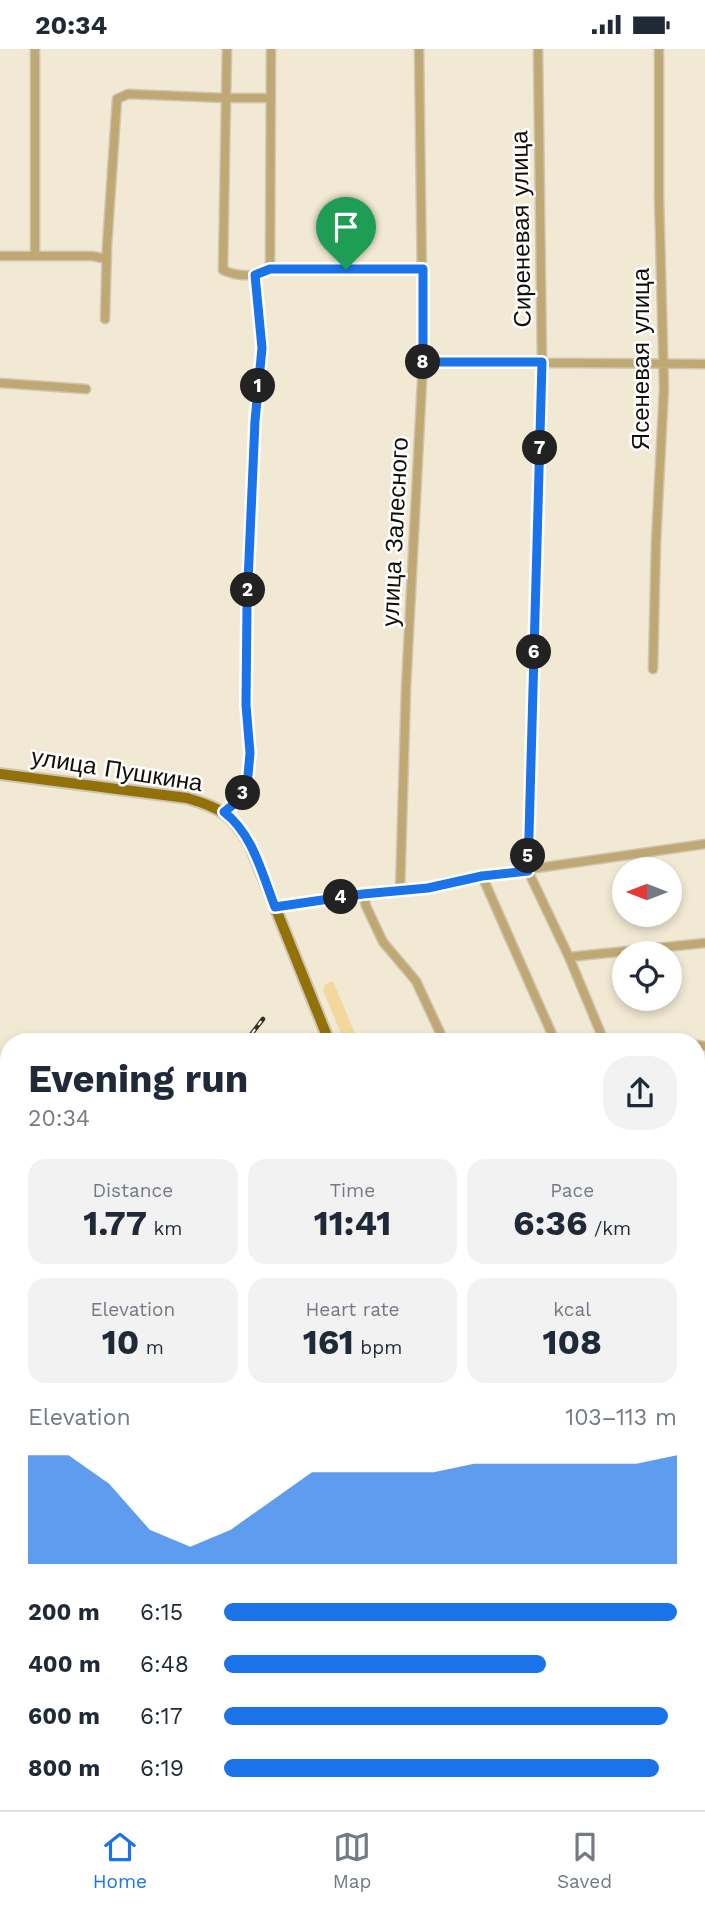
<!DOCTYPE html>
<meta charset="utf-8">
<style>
:root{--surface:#fff;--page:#f2f2f3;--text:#1f2937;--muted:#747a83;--line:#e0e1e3;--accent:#1a73e8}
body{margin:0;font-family:"Work Sans",sans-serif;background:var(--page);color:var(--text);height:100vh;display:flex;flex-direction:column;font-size:26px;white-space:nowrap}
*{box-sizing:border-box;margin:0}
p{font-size:23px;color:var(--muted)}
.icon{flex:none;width:38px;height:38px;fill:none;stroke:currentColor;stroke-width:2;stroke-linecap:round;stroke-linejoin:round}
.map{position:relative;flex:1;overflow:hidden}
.panel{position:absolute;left:0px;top:984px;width:705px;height:779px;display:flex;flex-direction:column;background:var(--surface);border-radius:28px 28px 0 0;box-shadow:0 4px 10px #0003}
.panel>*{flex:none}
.needle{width:46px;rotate:270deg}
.controls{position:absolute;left:612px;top:808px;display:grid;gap:14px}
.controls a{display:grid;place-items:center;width:70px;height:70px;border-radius:50%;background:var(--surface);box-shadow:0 4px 10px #0003;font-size:35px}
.pin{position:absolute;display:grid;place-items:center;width:60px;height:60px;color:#fff;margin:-72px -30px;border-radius:50% 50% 50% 0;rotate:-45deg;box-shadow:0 0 7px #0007}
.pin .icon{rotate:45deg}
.km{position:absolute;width:35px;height:35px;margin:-18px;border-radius:50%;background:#222;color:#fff;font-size:19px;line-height:35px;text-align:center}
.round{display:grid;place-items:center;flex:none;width:74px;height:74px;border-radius:28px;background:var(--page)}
.headline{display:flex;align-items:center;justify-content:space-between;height:119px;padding:0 28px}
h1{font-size:38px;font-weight:700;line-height:52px}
.stats{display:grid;grid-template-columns:repeat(3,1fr);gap:10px;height:119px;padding:7px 28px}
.stats div{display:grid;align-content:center;border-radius:18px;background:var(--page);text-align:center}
.stats b{font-size:35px;font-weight:700}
.stats small{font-size:19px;font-weight:400}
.stats p{font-size:19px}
.chart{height:196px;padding:14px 28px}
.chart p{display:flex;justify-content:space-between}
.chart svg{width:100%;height:126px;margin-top:7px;fill:var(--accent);opacity:.7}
ul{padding:0 28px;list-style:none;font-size:23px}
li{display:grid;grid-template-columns:112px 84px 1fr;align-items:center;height:52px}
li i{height:18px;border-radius:9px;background:var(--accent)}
.status{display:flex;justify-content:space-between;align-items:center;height:49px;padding:0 35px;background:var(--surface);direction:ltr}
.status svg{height:19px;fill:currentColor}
.tabs{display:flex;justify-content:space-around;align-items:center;height:98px;border-top:2px solid var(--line);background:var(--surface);font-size:19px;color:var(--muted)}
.tabs a{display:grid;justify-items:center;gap:4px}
.tabs .selected{color:var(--accent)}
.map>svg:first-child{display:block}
</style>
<div class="status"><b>20:34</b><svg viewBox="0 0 49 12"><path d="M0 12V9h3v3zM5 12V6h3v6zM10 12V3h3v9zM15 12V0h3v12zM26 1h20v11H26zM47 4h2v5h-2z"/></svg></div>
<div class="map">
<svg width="705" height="1761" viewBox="0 0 705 1761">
<rect width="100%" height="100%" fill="#f2e9d4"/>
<path fill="#f2d89d" d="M333 932 358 992H344L323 941 326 935Z"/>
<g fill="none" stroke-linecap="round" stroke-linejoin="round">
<defs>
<path id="minor" d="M35 0V207
M227 0 226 49H271
M538 0 542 313 528 822 569 908 604 992
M0 207H92L107 210
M270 220 271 0
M105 270 107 197 117 50 128 45 226 49 223 221C240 229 254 227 270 220H423
M423 313 705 315
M0 334 86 340
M653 620 656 493 664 339 659 148V0
M224 763 239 751 247 738 250 704 246 656 247 556 255 372 262 299 255 226
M482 827 555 992
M400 843 428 839 482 827 705 795
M363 845 366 857 383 893 416 932 444 992
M275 858 363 845 400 843 406 639 423 313 419 0
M569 908 705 894
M696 996 705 997
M696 1136H705
M696 1214 705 1213
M0 1367 9 1362
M696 1475H705
M168 1761V1754
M675 1761 676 1754"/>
<path id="major" d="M0 725 187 749C221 759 234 766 251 798L329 992
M696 1341H705
M0 1707H9"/>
</defs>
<use href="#minor" stroke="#cec6b3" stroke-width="11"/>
<use href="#major" stroke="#cec6b3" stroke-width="14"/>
<use href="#minor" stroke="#bfa874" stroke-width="8"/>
<use href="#major" stroke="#927109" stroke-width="10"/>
<defs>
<path id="rail" d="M246 992 263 970
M0 1320 9 1311"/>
</defs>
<use href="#rail" stroke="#353128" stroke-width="4.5"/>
<use href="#rail" stroke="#fff" stroke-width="2" stroke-dasharray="5" stroke-linecap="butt"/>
</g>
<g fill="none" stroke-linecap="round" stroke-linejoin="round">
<defs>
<path id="route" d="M270 220H423V313H542L528 822 482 827 428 839 363 845 275 858C262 825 253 785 224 763L239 751 247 738 250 704 246 656 247 556 255 372 262 299 255 226Z"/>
</defs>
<use href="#route" stroke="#fff" stroke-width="14"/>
<use href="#route" stroke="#1a73e8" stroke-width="9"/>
</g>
<g text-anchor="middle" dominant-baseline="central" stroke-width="5" stroke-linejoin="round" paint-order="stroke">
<g font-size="24" fill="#120f08" stroke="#fff">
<text transform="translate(521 180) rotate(-91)">Сиреневая улица</text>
<text transform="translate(641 310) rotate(-90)">Ясеневая улица</text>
<text transform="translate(395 483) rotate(-87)">улица Залесного</text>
<text transform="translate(117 721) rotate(9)">улица Пушкина</text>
</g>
</g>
</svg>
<div class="controls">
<a><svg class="needle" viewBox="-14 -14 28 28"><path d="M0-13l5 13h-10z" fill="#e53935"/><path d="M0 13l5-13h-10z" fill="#747a83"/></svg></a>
<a><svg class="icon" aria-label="locate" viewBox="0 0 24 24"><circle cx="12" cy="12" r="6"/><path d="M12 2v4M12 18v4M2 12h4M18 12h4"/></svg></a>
</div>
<div class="pin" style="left:346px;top:220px;background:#1e9e55"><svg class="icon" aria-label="arrive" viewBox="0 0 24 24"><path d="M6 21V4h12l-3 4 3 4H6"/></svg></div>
<b class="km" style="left:258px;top:337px">1</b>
<b class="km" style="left:248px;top:541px">2</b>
<b class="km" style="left:243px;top:744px">3</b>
<b class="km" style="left:341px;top:848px">4</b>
<b class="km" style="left:528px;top:807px">5</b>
<b class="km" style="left:534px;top:603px">6</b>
<b class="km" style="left:540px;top:399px">7</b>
<b class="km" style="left:423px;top:313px">8</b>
<section class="panel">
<div class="headline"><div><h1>Evening run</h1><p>20:34</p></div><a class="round"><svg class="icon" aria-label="share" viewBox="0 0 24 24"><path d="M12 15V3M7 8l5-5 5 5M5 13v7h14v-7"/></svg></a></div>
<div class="stats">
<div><p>Distance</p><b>1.77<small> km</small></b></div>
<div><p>Time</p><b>11:41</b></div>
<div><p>Pace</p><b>6:36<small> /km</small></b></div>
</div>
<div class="stats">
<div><p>Elevation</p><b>10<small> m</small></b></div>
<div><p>Heart rate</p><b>161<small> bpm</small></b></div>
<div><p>kcal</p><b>108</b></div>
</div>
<div class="chart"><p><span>Elevation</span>103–113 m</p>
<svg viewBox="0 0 160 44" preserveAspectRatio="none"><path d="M0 44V6L10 6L20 16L30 32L40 38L50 32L60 22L70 12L80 12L90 12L100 12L110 9L120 9L130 9L140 9L150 9L160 6V44z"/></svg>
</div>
<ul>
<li><b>200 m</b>6:15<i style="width:100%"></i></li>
<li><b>400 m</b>6:48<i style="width:71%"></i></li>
<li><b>600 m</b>6:17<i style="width:98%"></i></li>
<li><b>800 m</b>6:19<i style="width:96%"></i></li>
</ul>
</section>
</div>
<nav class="tabs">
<a class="selected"><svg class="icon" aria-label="home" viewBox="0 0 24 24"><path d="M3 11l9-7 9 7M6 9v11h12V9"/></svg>Home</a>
<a><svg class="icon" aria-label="map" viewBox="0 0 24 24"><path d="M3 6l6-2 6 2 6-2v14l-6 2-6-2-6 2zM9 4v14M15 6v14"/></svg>Map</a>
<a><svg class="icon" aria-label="saved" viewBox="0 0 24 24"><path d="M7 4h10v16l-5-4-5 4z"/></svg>Saved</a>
</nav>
